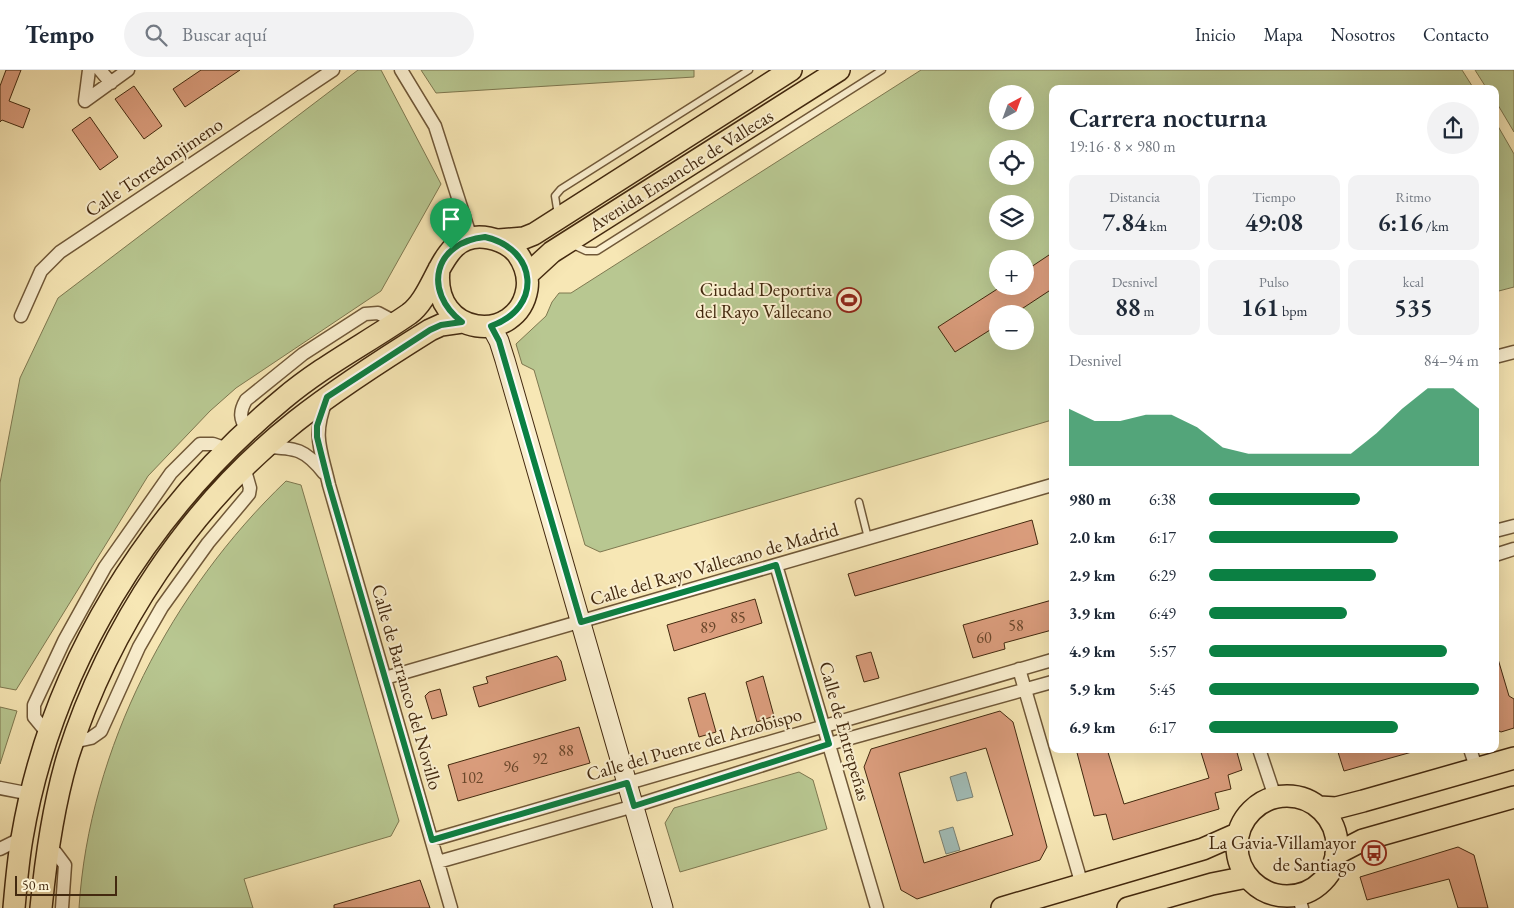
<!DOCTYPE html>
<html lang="es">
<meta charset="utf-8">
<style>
:root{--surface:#fff;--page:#f2f2f3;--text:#1f2937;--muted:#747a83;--line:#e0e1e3;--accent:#0b8043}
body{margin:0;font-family:"EB Garamond",serif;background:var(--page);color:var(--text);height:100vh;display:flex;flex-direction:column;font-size:19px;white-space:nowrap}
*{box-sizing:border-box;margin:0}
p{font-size:16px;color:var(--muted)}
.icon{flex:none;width:28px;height:28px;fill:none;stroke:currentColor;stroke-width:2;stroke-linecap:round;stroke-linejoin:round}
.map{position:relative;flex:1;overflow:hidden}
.details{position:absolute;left:1049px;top:15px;width:450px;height:668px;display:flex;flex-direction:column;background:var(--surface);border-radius:10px;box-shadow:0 5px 20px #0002}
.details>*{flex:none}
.needle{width:32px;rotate:41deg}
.buttons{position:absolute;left:989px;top:15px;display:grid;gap:10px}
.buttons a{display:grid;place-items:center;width:45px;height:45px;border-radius:50%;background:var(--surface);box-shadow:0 5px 20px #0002;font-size:25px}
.scale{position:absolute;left:15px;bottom:12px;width:102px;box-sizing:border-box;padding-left:5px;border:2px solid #43290f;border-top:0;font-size:14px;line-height:18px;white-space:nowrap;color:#43290f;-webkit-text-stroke:4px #faefcf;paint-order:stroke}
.pin{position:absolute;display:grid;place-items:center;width:42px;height:42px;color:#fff;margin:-51px -21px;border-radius:50% 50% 50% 0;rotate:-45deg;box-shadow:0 0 5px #0007}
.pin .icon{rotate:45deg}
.round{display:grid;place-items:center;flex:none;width:52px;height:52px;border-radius:26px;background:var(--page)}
.headline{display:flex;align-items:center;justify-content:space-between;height:85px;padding:0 20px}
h1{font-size:28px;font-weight:600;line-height:38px}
.stats{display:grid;grid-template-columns:repeat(3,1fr);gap:8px;height:85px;padding:5px 20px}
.stats div{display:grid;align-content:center;border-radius:10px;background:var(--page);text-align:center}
.stats b{font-size:25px;font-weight:600}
.stats small{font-size:14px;font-weight:400}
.stats p{font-size:14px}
.chart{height:140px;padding:10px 20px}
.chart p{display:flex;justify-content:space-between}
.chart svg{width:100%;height:90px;margin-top:5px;fill:var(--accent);opacity:.7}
ul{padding:0 20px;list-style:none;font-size:16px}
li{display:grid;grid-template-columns:80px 60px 1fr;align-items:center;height:38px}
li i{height:12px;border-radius:6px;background:var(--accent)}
header{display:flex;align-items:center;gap:30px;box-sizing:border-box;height:70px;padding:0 25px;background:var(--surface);border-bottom:1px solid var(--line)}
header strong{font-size:24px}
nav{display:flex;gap:28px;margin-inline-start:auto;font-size:18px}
.search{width:350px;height:45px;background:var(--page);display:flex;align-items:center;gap:12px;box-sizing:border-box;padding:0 18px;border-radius:28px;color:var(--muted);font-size:19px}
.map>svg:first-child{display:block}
</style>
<header>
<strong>Tempo</strong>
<div class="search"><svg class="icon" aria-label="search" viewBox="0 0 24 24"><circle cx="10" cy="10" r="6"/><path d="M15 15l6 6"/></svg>Buscar aquí</div>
<nav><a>Inicio</a><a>Mapa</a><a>Nosotros</a><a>Contacto</a></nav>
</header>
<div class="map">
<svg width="1514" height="838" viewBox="0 0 1514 838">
<rect width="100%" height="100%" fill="#f7e7b5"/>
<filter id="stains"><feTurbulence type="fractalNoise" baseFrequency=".004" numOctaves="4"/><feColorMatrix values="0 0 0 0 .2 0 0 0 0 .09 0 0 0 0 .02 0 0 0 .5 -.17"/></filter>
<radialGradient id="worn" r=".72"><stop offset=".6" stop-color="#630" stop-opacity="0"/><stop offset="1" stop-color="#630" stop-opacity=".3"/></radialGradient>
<path fill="#b8c791" stroke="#7e7850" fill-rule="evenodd" d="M358 0H381L441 114 381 221 236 318 210 341 148 406 16 620 0 617V413L20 308 58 228Z
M421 0H694V7L436 23Z
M921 0H1462L1474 19H1052V350L600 482 585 475 534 300 522 294 516 274 546 246 552 232 559 223H571ZM998 24H1025V51H998ZM998 79H1025V106H998ZM998 134H1025V161H998ZM998 189H1025V216H998ZM998 244H1025V271H998Z
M1475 0H1514V62L1495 30V19H1487Z
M1495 51 1514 84V217L1495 222Z
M286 411 301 415 399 751 391 766 244 809 253 838H79C89 678 172 520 286 411Z
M0 637 17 641 0 694Z
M799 702 813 710 827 759 680 802 665 753 674 738Z"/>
<path fill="#a1bdb8" stroke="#7b8274" d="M966 702 973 727 957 731 950 707Z
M953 757 960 780 946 784 939 761Z"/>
<path fill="#db9d7d" stroke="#43290f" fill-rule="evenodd" d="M6 0H21L9 31 30 39 23 58 2 50 0 52V16Z
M201 0H240L185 37 173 19Z
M134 16 162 56 144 69 115 29Z
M90 47 118 87 100 100 72 60Z
M1052 183V219L1014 244H998V255L955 282 938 257 1002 216H1025V201Z
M1032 450 1038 474 855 526 848 504Z
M755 529 762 553 674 581 667 555Z
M1052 530V560L1004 573 1005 579 973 588 963 555Z
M871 582 879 608 864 612 856 586Z
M557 586 561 591 566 610 479 637 473 617 488 613 486 607Z
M1495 589H1498L1509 626 1514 629V658L1501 662 1495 659Z
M763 606 774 646 757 652 746 612Z
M440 619 447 645 432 649 425 626 429 622Z
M705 623 716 662 699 667 688 628Z
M1000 641 1013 652 1047 777 1040 790 917 829 901 820 864 697 871 679ZM986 678 1013 765 924 793 899 703Z
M579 657 590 693 458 731 448 695Z
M1076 679H1107L1124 734 1209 708 1200 679H1236L1242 700 1228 705 1231 719 1215 723 1219 739 1113 770 1106 744 1094 746Z
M1337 679H1412V682L1344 701Z
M1458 777 1474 785 1488 838H1458L1449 809 1367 830 1360 807Z
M420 810 430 838H334V835Z"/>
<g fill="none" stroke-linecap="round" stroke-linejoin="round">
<defs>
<path id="lane" d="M558 145 555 126 561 119 749 0
M571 174 586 181H597L882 0
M859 432 868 468"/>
<path id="street" d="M100 0 111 13
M401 0 435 56 471 168
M85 31 128 0
M85 31 89 0
M21 246 41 201 60 182 333 0
M1495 287 1514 282
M326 331C312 367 321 379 329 415L451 838
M247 360C240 349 239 342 246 330L303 284 365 244 378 243 395 252
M266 377C296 378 305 379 324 403
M1495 461 1514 456
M1495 485 1514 479
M776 495 877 838
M1019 599 1082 815
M385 608 1052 415
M48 664 34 647V635L64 571 105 497 171 403 200 374H213L227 379
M73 672 91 668 101 661 139 577 162 537 208 473 249 424 250 418 244 397
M1259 679 1275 727
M1470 679 1477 700
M0 718 31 724
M432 770 1052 590
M47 776 56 783 65 795 62 838
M0 779 22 768
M438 792 634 736 829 674 1052 612
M1298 825 1302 838"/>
<path id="secondary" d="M491 256 499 271 505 290 663 838"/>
<path id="primary" d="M499 170 524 168 534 164 791 0
M527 205 552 182 839 0
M1237 776a50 50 0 1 1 100 0a50 50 0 1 1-100 0Z
M1319 737 1336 738 1363 731 1514 688
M1336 784 1363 770 1514 727
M14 838C16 815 18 791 22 768 51 595 149 440 283 329 322 296 367 273 409 244 439 222 440 158 489 168 500 170 510 175 517 183 524 193 529 206 527 219 518 275 431 268 439 199
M41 838C46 787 53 736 68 686 109 557 190 435 296 351 338 318 385 288 430 260L441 255 462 252
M1002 838 1203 779 1237 764
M1128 838 1212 814 1247 807"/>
</defs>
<use href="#lane" stroke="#705838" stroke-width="9"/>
<use href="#street" stroke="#705838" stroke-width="15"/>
<use href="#secondary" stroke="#43290f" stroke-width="21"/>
<use href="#primary" stroke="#43290f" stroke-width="24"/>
<use href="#lane" stroke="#faefcf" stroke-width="6"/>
<use href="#street" stroke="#faefcf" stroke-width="12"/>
<use href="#secondary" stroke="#faefcf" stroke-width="19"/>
<use href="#primary" stroke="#f7e7b5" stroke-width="21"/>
</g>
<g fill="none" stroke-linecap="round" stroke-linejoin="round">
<defs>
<path id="route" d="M485 167C538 179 543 238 491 256L499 271 581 552 776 495 829 674 634 736 627 713 432 770 329 415 317 367V356L327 327 430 260 441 255 462 252C422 221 434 172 485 167Z"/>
</defs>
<use href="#route" stroke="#fff" stroke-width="10"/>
<use href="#route" stroke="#0b8043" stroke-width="6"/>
</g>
<defs>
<symbol id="stadium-ring" viewBox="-11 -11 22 22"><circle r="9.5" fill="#faefcf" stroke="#8f2418" stroke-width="1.5"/><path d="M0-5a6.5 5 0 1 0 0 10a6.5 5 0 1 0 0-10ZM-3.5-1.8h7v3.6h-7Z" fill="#8f2418"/></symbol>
<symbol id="bus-ring" viewBox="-11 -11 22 22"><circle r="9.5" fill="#faefcf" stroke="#8f2418" stroke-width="1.5"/><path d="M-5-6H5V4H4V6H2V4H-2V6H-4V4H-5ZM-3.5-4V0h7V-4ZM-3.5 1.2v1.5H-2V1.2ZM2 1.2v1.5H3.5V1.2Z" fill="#8f2418"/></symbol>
</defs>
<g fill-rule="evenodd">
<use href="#stadium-ring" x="835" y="216" width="28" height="28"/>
<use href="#bus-ring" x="1360" y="769" width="28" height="28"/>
</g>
<g text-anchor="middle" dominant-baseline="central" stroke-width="4" stroke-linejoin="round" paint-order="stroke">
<g font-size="16" fill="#69462a">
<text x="738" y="547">85</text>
<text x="1016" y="555">58</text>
<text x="708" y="557">89</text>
<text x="984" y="567">60</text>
<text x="566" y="680">88</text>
<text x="540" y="688">92</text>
<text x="511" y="696">96</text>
<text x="472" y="707">102</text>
</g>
<g font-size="19" fill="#43290f" stroke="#faefcf">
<text transform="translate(154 97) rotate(-34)">Calle Torredonjimeno</text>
<text transform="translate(681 100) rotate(-32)">Avenida Ensanche de Vallecas</text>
<text transform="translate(714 494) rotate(-16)">Calle del Rayo Vallecano de Madrid</text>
<text transform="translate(407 617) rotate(74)">Calle de Barranco del Novillo</text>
<text transform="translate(845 661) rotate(74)">Calle de Entrepeñas</text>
<text transform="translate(694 674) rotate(-16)">Calle del Puente del Arzobispo</text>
</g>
<g font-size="19" fill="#43290f" stroke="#faefcf" text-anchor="end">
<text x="832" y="219">Ciudad Deportiva<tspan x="832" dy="22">del Rayo Vallecano</tspan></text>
<text x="1356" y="772">La Gavia-Villamayor<tspan x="1356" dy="22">de Santiago</tspan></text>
</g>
</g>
<rect width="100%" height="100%" filter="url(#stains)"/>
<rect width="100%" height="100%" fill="url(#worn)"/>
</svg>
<div class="buttons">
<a><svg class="needle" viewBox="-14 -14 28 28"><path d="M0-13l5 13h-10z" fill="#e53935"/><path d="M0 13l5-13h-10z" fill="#747a83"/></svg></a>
<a><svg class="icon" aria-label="locate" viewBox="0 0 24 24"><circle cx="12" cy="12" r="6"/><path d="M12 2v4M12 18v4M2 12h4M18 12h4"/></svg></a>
<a><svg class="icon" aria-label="layers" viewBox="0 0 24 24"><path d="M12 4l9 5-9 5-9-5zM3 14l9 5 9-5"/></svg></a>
<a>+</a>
<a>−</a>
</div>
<div class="scale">50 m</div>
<div class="pin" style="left:451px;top:179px;background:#1e9e55"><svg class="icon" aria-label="arrive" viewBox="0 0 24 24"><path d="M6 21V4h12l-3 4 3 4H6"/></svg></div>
<section class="details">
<div class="headline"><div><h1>Carrera nocturna</h1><p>19:16 · 8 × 980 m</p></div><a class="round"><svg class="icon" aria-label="share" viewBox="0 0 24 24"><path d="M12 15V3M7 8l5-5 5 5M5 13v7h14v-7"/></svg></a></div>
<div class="stats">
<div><p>Distancia</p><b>7.84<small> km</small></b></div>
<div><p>Tiempo</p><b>49:08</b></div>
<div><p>Ritmo</p><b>6:16<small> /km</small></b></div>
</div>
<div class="stats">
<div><p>Desnivel</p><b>88<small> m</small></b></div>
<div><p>Pulso</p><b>161<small> bpm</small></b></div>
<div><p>kcal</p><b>535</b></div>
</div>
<div class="chart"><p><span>Desnivel</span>84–94 m</p>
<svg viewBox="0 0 160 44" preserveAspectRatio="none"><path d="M0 44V16L10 22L20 22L30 19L40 19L50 25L60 35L70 38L80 38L90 38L100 38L110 38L120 28L130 16L140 6L150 6L160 16V44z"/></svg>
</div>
<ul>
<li><b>980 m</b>6:38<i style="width:56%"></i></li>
<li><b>2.0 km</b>6:17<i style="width:70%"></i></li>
<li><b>2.9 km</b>6:29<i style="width:62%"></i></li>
<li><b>3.9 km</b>6:49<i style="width:51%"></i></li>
<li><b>4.9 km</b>5:57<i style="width:88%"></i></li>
<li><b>5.9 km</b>5:45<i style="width:100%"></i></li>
<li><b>6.9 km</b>6:17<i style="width:70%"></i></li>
</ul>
</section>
</div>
